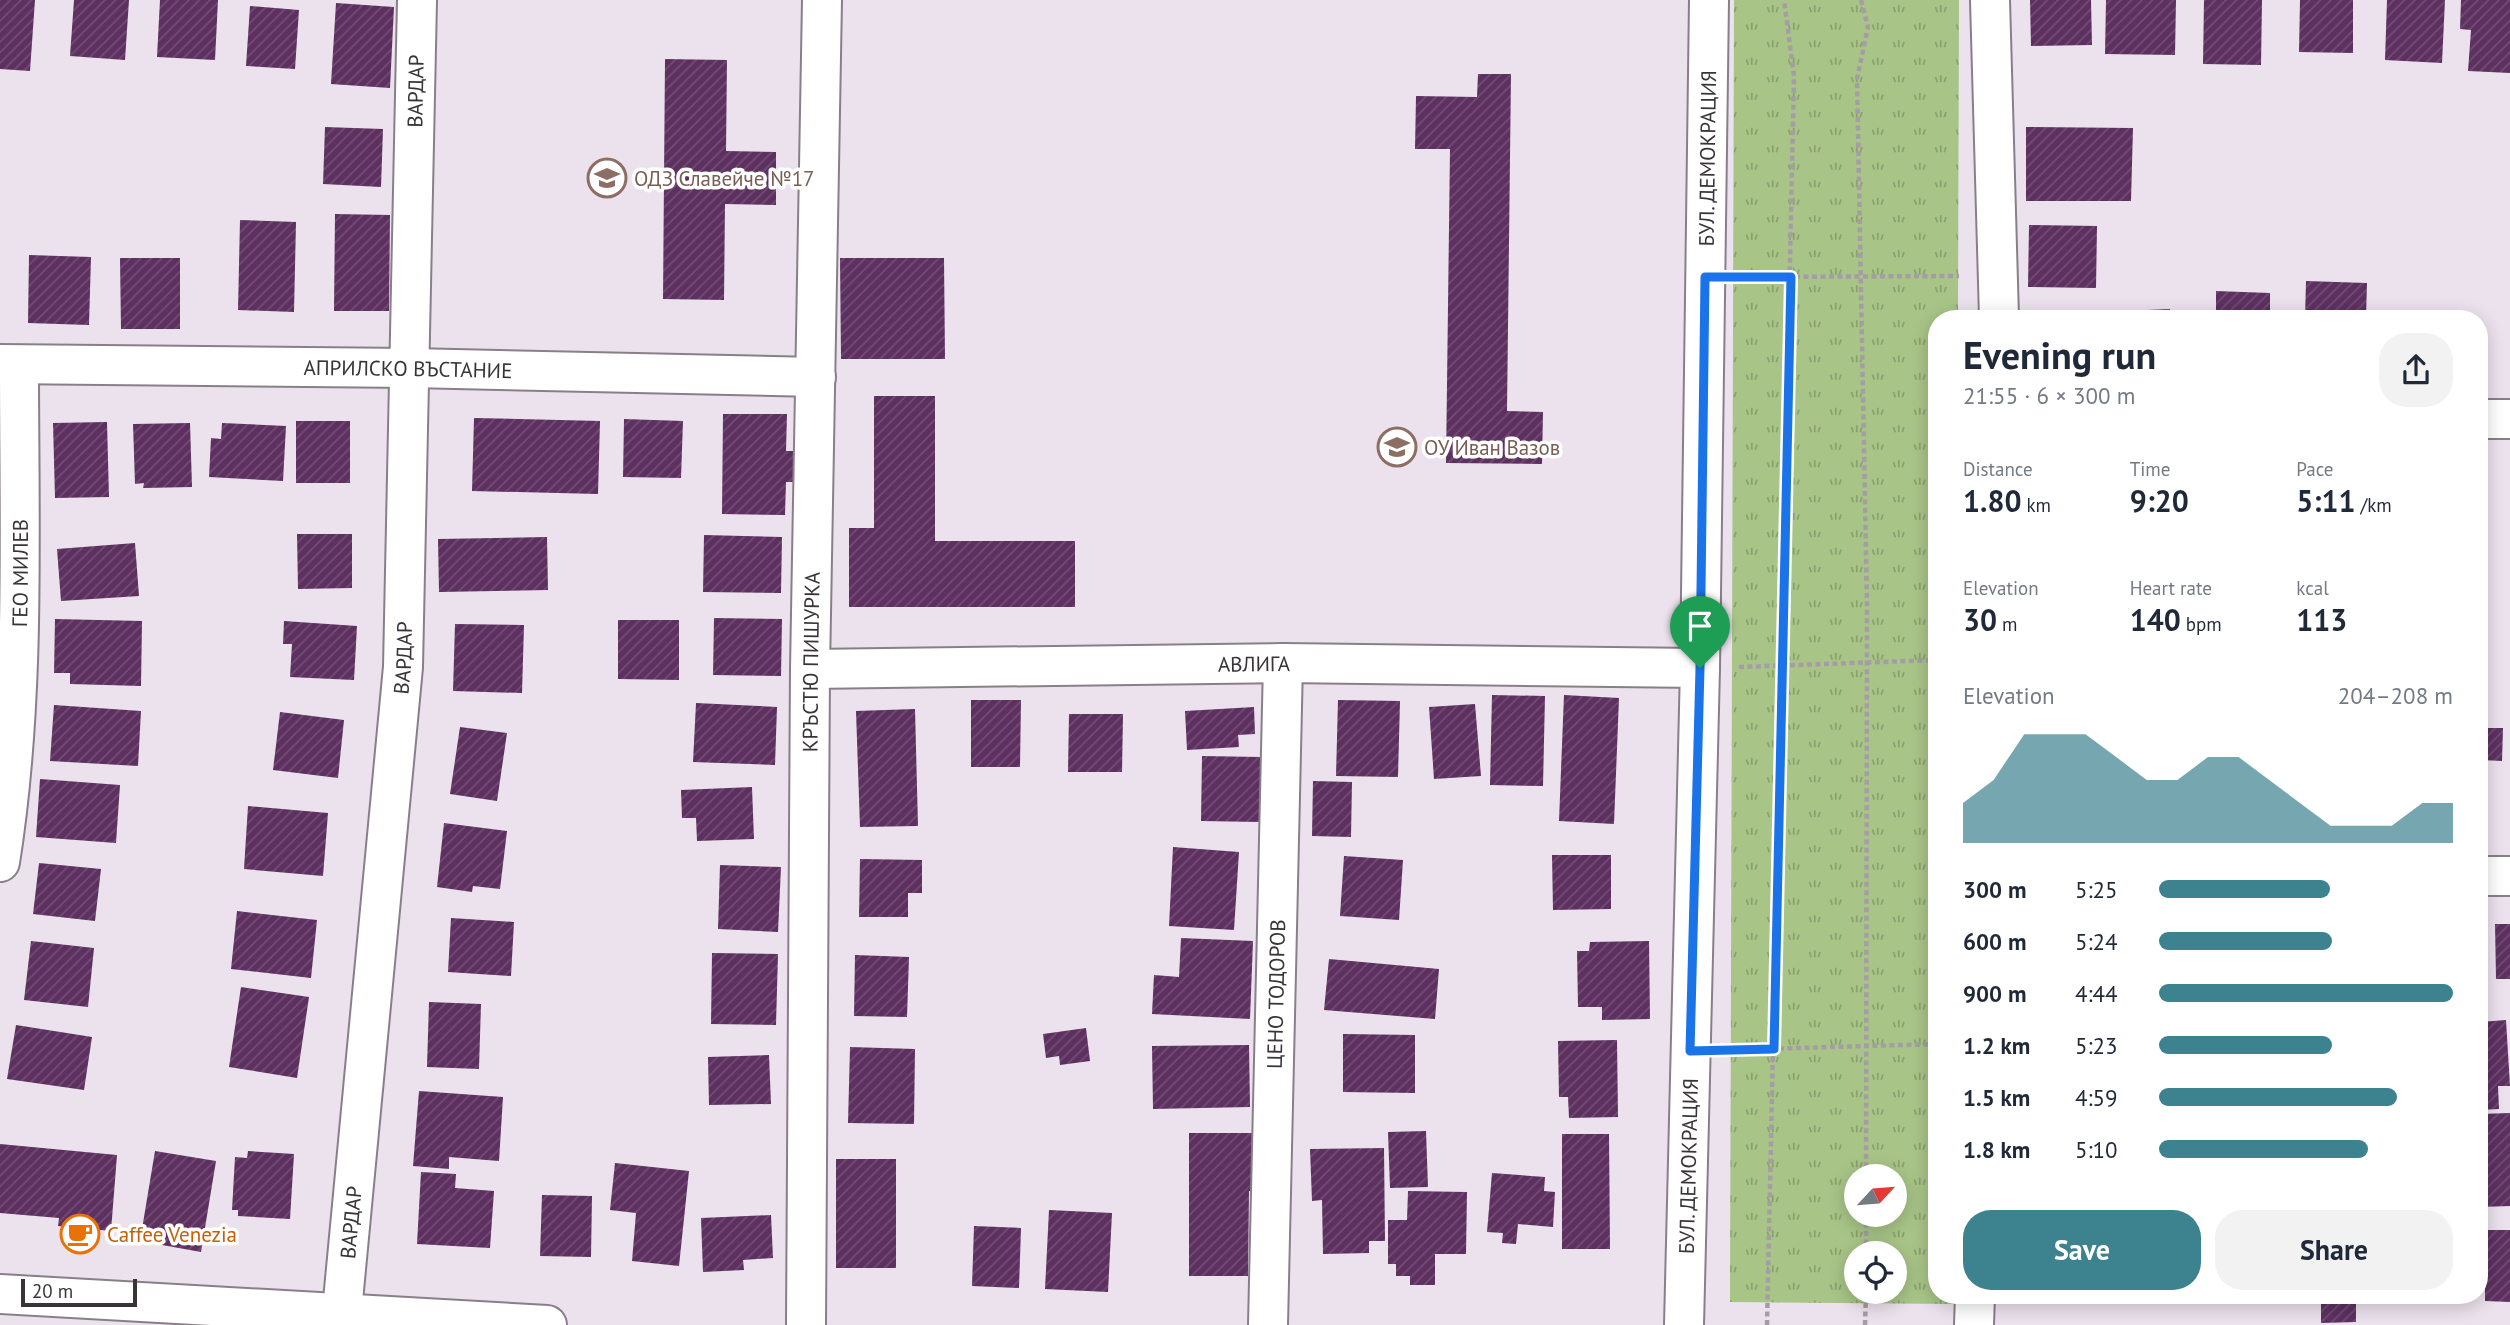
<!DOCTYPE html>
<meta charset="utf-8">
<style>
:root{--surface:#fff;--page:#f2f2f3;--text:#1f2937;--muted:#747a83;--accent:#3d828f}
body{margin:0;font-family:"PT Sans",sans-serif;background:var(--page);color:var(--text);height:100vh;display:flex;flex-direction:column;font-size:26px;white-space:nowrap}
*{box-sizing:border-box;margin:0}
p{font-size:23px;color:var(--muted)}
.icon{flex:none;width:38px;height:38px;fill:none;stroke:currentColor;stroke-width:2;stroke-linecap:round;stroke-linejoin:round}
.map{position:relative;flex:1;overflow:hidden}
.side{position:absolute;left:1928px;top:310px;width:560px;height:994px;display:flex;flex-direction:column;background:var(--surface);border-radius:28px;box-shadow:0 4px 18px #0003}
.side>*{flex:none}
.needle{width:46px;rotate:64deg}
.controls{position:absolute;left:1844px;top:1164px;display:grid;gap:14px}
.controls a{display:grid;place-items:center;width:63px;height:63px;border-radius:50%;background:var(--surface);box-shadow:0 4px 18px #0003;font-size:35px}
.scale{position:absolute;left:21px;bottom:18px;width:116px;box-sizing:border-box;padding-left:7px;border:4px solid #383438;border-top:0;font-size:19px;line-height:24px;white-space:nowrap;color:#383438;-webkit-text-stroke:5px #fff;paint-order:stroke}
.pin{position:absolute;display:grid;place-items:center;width:60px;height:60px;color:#fff;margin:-72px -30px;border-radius:50% 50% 50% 0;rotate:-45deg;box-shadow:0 0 7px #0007}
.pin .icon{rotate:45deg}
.round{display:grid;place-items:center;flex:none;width:74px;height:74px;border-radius:28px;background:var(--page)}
.overview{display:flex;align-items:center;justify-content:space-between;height:119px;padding:0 35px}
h1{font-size:38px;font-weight:700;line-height:52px}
.metrics{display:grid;grid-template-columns:repeat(3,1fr);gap:10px;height:119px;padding:7px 35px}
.metrics div{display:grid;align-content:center}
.metrics b{font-size:30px;font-weight:700}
.metrics small{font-size:19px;font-weight:400}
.metrics p{font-size:19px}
.chart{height:196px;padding:14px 35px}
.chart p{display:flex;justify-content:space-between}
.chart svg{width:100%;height:126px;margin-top:7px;fill:var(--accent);opacity:.7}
.cta{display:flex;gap:14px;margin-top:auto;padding:14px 35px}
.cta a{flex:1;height:80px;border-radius:28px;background:var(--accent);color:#fff;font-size:28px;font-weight:700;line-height:80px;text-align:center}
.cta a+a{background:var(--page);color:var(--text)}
ul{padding:0 35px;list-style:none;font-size:23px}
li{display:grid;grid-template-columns:112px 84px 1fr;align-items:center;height:52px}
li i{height:18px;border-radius:9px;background:var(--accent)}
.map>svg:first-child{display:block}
</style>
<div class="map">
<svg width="2510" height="1325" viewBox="0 0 2510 1325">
<defs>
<pattern id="park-tufts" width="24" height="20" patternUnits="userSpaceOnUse" patternTransform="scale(1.75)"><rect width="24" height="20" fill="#a8c587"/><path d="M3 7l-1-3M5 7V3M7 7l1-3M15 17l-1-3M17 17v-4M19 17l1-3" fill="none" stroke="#8aa16f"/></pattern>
<pattern id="building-hatch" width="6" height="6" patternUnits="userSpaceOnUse" patternTransform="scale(1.75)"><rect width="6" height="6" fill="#5d3060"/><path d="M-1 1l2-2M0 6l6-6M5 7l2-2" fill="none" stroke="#714d74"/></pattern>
</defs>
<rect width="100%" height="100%" fill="#ece2ed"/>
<path fill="url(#park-tufts)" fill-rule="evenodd" d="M1734 0H1959L1958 318H1937V1295H1956V1304L1730 1302ZM1857 1176H1895V1214H1857ZM1857 1253H1895V1292H1857Z"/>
<path fill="url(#building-hatch)" d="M0 0H35L30 71 0 69Z
M74 0H129L125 60 70 56Z
M160 0H218L215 60 157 57Z
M2030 0H2091L2092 45 2031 46Z
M2106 0H2176L2175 55 2105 54Z
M2204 0H2262L2261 65 2203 64Z
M2300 0H2353V53L2299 52Z
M2387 0H2445L2442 63 2385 60Z
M2461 0H2510V73L2468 71 2471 30 2460 29Z
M336 3 394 7 390 88 331 84Z
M250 6 299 10 295 69 246 66Z
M665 59 727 60 726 151 776 152V205L725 204 724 300 663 299Z
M1478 74H1511L1507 411 1543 412 1542 464 1446 463 1450 149H1415L1416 96 1477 97Z
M325 127 383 129 381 187 323 184Z
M2026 127 2133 128 2131 201H2026Z
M335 214 390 215 389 311H334Z
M240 220 296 222 294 312 238 310Z
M2029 225 2097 226 2096 288 2028 287Z
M29 255 91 257 89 325 28 323Z
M120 258H180V329H121Z
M840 258H944L945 359H841Z
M2306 281 2367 283 2366 318H2305Z
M2216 291 2270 293V315L2280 316V318H2216Z
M2170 309V318H2102L2101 312Z
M2021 312 2074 315V318H2020Z
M874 396H935V541H1075V607H849V528H874Z
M723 414H787L786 451H794V476L793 482H786L785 515 722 514Z
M474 418 600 421 598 494 472 491Z
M624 419 683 421 681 478 623 477Z
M296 421H350V483H296Z
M107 422 109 497 55 498 53 423Z
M190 423 192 487 143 488 144 483 135 484 133 424Z
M222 423 286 426 283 481 209 477 211 438 221 439Z
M297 534H352V588L298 589Z
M704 535 782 537 781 593 703 592Z
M547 537 548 590 439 592 438 539Z
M135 543 139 596 61 601 57 549Z
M714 618 782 619 781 676 713 675Z
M55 619 142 621 141 686 70 684V673H54Z
M618 620H679V680L618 679Z
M284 621 357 626 354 680 290 677 292 644H283Z
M455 624 524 625 522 693 453 691Z
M1492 695 1545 696 1543 786 1490 785Z
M1564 695 1619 698 1614 824 1559 821Z
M971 700H1021L1020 767H971Z
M1338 700 1400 701 1398 777 1336 776Z
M696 703 777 707 775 765 693 762Z
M1475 704 1481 776 1434 779 1429 707Z
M54 705 141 711 138 766 50 761Z
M1254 707 1255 734 1238 735 1239 747 1187 750 1185 711Z
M915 709 918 826 860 827 856 711Z
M280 712 344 720 338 778 273 770Z
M1069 714H1123L1122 772H1068Z
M460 727 507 733 497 801 450 794Z
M2482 728H2503L2502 761 2481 760Z
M1202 756 1260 757V822L1201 821Z
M40 779 120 785 116 843 36 837Z
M1313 781 1352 782 1351 837 1312 836Z
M752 787 754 839 697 841 696 818H682L681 790Z
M248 806 328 813 323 876 244 869Z
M444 823 507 831 500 889 473 886 472 892 437 887Z
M1173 847 1239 852 1234 930 1169 926Z
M1552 855H1611V909L1553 910Z
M1344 856 1403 860 1399 920 1340 916Z
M860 859 922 860V893H908V917H859Z
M39 863 101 869 95 921 33 914Z
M720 865 781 867 778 932 718 929Z
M237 911 317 920 311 978 231 969Z
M451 918 514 922 511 976 448 972Z
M2495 924H2510V979H2496Z
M1181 938 1253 941 1250 1019 1152 1014 1154 975 1179 977Z
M31 941 94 948 88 1007 24 1000Z
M1649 941 1650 1019 1602 1020V1007H1578L1577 951H1589L1590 942Z
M712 953 778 954 776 1025 711 1024Z
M855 955 909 957 907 1017 854 1016Z
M1329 959 1439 969 1435 1019 1324 1010Z
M241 987 309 997 297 1078 229 1067Z
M429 1002 481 1004 479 1069 427 1067Z
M2506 1020 2510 1086H2498L2499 1109 2480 1110V1022Z
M16 1025 92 1037 84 1090 7 1079Z
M1086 1028 1090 1061 1060 1065 1059 1056 1046 1058 1043 1034Z
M1343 1034 1415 1035V1093L1343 1092Z
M1617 1040 1618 1117 1569 1118 1568 1097H1559L1558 1041Z
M1249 1045 1250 1107 1153 1109 1152 1046Z
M850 1047 915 1049 914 1124 848 1123Z
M769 1055 771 1104 709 1105 708 1057Z
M419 1091 503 1097 499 1161 449 1157V1169L413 1166Z
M2510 1113V1206L2480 1207V1114Z
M1426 1131 1428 1187 1390 1188 1388 1132Z
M1189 1133H1258L1259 1191H1249L1248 1276H1189Z
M1562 1134H1609L1610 1249H1562Z
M0 1144 117 1155 111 1231 58 1226 59 1218 0 1213Z
M1384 1148 1385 1241H1369V1253L1323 1254 1322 1200 1312 1201 1310 1149Z
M155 1151 216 1161 201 1252 140 1241Z
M248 1151 294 1154 290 1219 238 1216V1210H232L235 1157 247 1158Z
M836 1159H896V1268H836Z
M615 1163 689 1171 679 1266 632 1261 636 1213 610 1210Z
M421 1172 456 1174 455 1188 494 1191 490 1248 417 1244Z
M1492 1173 1545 1177 1544 1191 1555 1192 1553 1227 1518 1224 1516 1244 1502 1243 1503 1233 1487 1232Z
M1408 1191 1467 1192 1466 1254H1435V1285H1410V1276H1396V1264H1388V1220H1407Z
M542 1195 592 1196 591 1257 540 1256Z
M1049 1210 1112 1213 1108 1292 1045 1289Z
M771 1215 773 1258 743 1260 744 1270 703 1272 701 1218Z
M974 1226 1021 1228 1019 1288 972 1286Z
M2485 1230H2510V1302L2485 1301Z
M2310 1295H2356V1322L2321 1323V1299H2310Z
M2413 1295H2466V1297L2413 1299Z"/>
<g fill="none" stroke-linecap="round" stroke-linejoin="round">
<defs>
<g id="street">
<path d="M1990 0 1999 318"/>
<path id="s1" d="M0 364 411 368 816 377"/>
<path d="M2480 419H2510"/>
<path id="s2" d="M810 669 1283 663 1700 668"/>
<path id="s3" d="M0 862C26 699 19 530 19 365"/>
<path d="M2480 876H2510"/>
<path d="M0 1294 547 1325"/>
<path id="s4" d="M342 1311 403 667 417 0"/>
<path id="s5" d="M806 1325 810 669 822 0"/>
<path id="s6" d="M1268 1325 1283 663"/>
<path id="s7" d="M1684 1325 1700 668 1709 0"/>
<path d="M1974 1325 1975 1295"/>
</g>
</defs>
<use href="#street" stroke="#887f89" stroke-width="42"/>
<path stroke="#a59da6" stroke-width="4.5" stroke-dasharray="5 3.5" stroke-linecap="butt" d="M1861 0 1868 27 1857 79 1867 606 1866 1176
M1744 277 1959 276
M1739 667 1937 660
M1728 1050 1937 1044
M1866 1253V1214
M1767 1325 1794 76 1784 0
M1865 1325 1866 1292"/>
<use href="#street" stroke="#fff" stroke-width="38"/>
</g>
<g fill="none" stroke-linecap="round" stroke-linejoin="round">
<defs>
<path id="route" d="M1705 277H1791L1774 1049 1690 1051 1700 668Z"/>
</defs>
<use href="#route" stroke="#fff" stroke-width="14"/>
<use href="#route" stroke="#1a73e8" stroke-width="9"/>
</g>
<defs>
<symbol id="school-ring" viewBox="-11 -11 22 22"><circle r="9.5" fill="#fff" stroke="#8d6e63" stroke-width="1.5"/><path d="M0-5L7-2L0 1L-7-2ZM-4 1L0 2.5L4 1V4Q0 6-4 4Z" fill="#8d6e63"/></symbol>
<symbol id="cafe-ring" viewBox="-11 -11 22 22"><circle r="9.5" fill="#fff" stroke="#e8710a" stroke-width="1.5"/><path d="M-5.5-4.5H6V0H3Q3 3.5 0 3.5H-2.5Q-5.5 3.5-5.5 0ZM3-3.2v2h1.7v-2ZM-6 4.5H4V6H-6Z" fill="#e8710a"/></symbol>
</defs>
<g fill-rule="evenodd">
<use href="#school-ring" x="585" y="156" width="44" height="44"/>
<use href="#school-ring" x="1375" y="425" width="44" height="44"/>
<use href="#cafe-ring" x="58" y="1212" width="44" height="44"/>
</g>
<g text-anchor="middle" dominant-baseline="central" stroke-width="7" stroke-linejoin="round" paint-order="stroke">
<g font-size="21" fill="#383438" stroke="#fff">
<text stroke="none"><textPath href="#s4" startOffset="1223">ВАРДАР</textPath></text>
<text stroke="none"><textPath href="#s7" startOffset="1167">БУЛ. ДЕМОКРАЦИЯ</textPath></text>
<text stroke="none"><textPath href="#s1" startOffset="408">АПРИЛСКО ВЪСТАНИЕ</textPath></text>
<text stroke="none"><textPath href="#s3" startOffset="290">ГЕО МИЛЕВ</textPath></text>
<text stroke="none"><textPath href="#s4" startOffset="656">ВАРДАР</textPath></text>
<text stroke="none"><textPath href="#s5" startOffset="663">КРЪСТЮ ПИШУРКА</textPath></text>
<text stroke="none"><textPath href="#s2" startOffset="444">АВЛИГА</textPath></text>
<text stroke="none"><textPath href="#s6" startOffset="331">ЦЕНО ТОДОРОВ</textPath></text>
<text stroke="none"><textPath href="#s7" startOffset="159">БУЛ. ДЕМОКРАЦИЯ</textPath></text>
<text stroke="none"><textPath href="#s4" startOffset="89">ВАРДАР</textPath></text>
</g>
<g font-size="21" fill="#785e54" stroke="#fff" text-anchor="start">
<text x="634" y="178">ОДЗ Славейче №17</text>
<text x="1424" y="447">ОУ Иван Вазов</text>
</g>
<g font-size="21" fill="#c56008" stroke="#fff" text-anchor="start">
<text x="107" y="1234">Caffee Venezia</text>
</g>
</g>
</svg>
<div class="controls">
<a><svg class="needle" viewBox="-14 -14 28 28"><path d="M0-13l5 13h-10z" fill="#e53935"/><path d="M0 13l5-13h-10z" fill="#747a83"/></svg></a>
<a><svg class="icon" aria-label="locate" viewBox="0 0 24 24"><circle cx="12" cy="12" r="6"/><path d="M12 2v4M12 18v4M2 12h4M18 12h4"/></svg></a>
</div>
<div class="scale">20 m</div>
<div class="pin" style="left:1700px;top:668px;background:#1e9e55"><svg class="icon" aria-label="arrive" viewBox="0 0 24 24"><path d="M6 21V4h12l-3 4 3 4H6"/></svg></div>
<section class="side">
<div class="overview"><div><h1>Evening run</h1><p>21:55 · 6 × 300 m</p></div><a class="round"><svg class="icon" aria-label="share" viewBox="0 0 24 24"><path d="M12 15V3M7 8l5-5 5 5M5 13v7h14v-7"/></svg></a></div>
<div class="metrics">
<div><p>Distance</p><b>1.80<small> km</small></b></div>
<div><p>Time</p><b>9:20</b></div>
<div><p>Pace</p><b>5:11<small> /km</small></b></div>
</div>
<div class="metrics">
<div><p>Elevation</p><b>30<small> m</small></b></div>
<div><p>Heart rate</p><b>140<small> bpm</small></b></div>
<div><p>kcal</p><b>113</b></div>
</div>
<div class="chart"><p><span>Elevation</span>204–208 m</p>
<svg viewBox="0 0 160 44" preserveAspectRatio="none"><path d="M0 44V30L10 22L20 6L30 6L40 6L50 14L60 22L70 22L80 14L90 14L100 22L110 30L120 38L130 38L140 38L150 30L160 30V44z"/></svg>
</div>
<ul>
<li><b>300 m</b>5:25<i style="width:58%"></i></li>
<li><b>600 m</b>5:24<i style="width:59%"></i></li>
<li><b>900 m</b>4:44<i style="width:100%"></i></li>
<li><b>1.2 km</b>5:23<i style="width:59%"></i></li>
<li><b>1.5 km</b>4:59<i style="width:81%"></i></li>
<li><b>1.8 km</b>5:10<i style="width:71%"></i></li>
</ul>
<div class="cta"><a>Save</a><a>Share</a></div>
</section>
</div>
